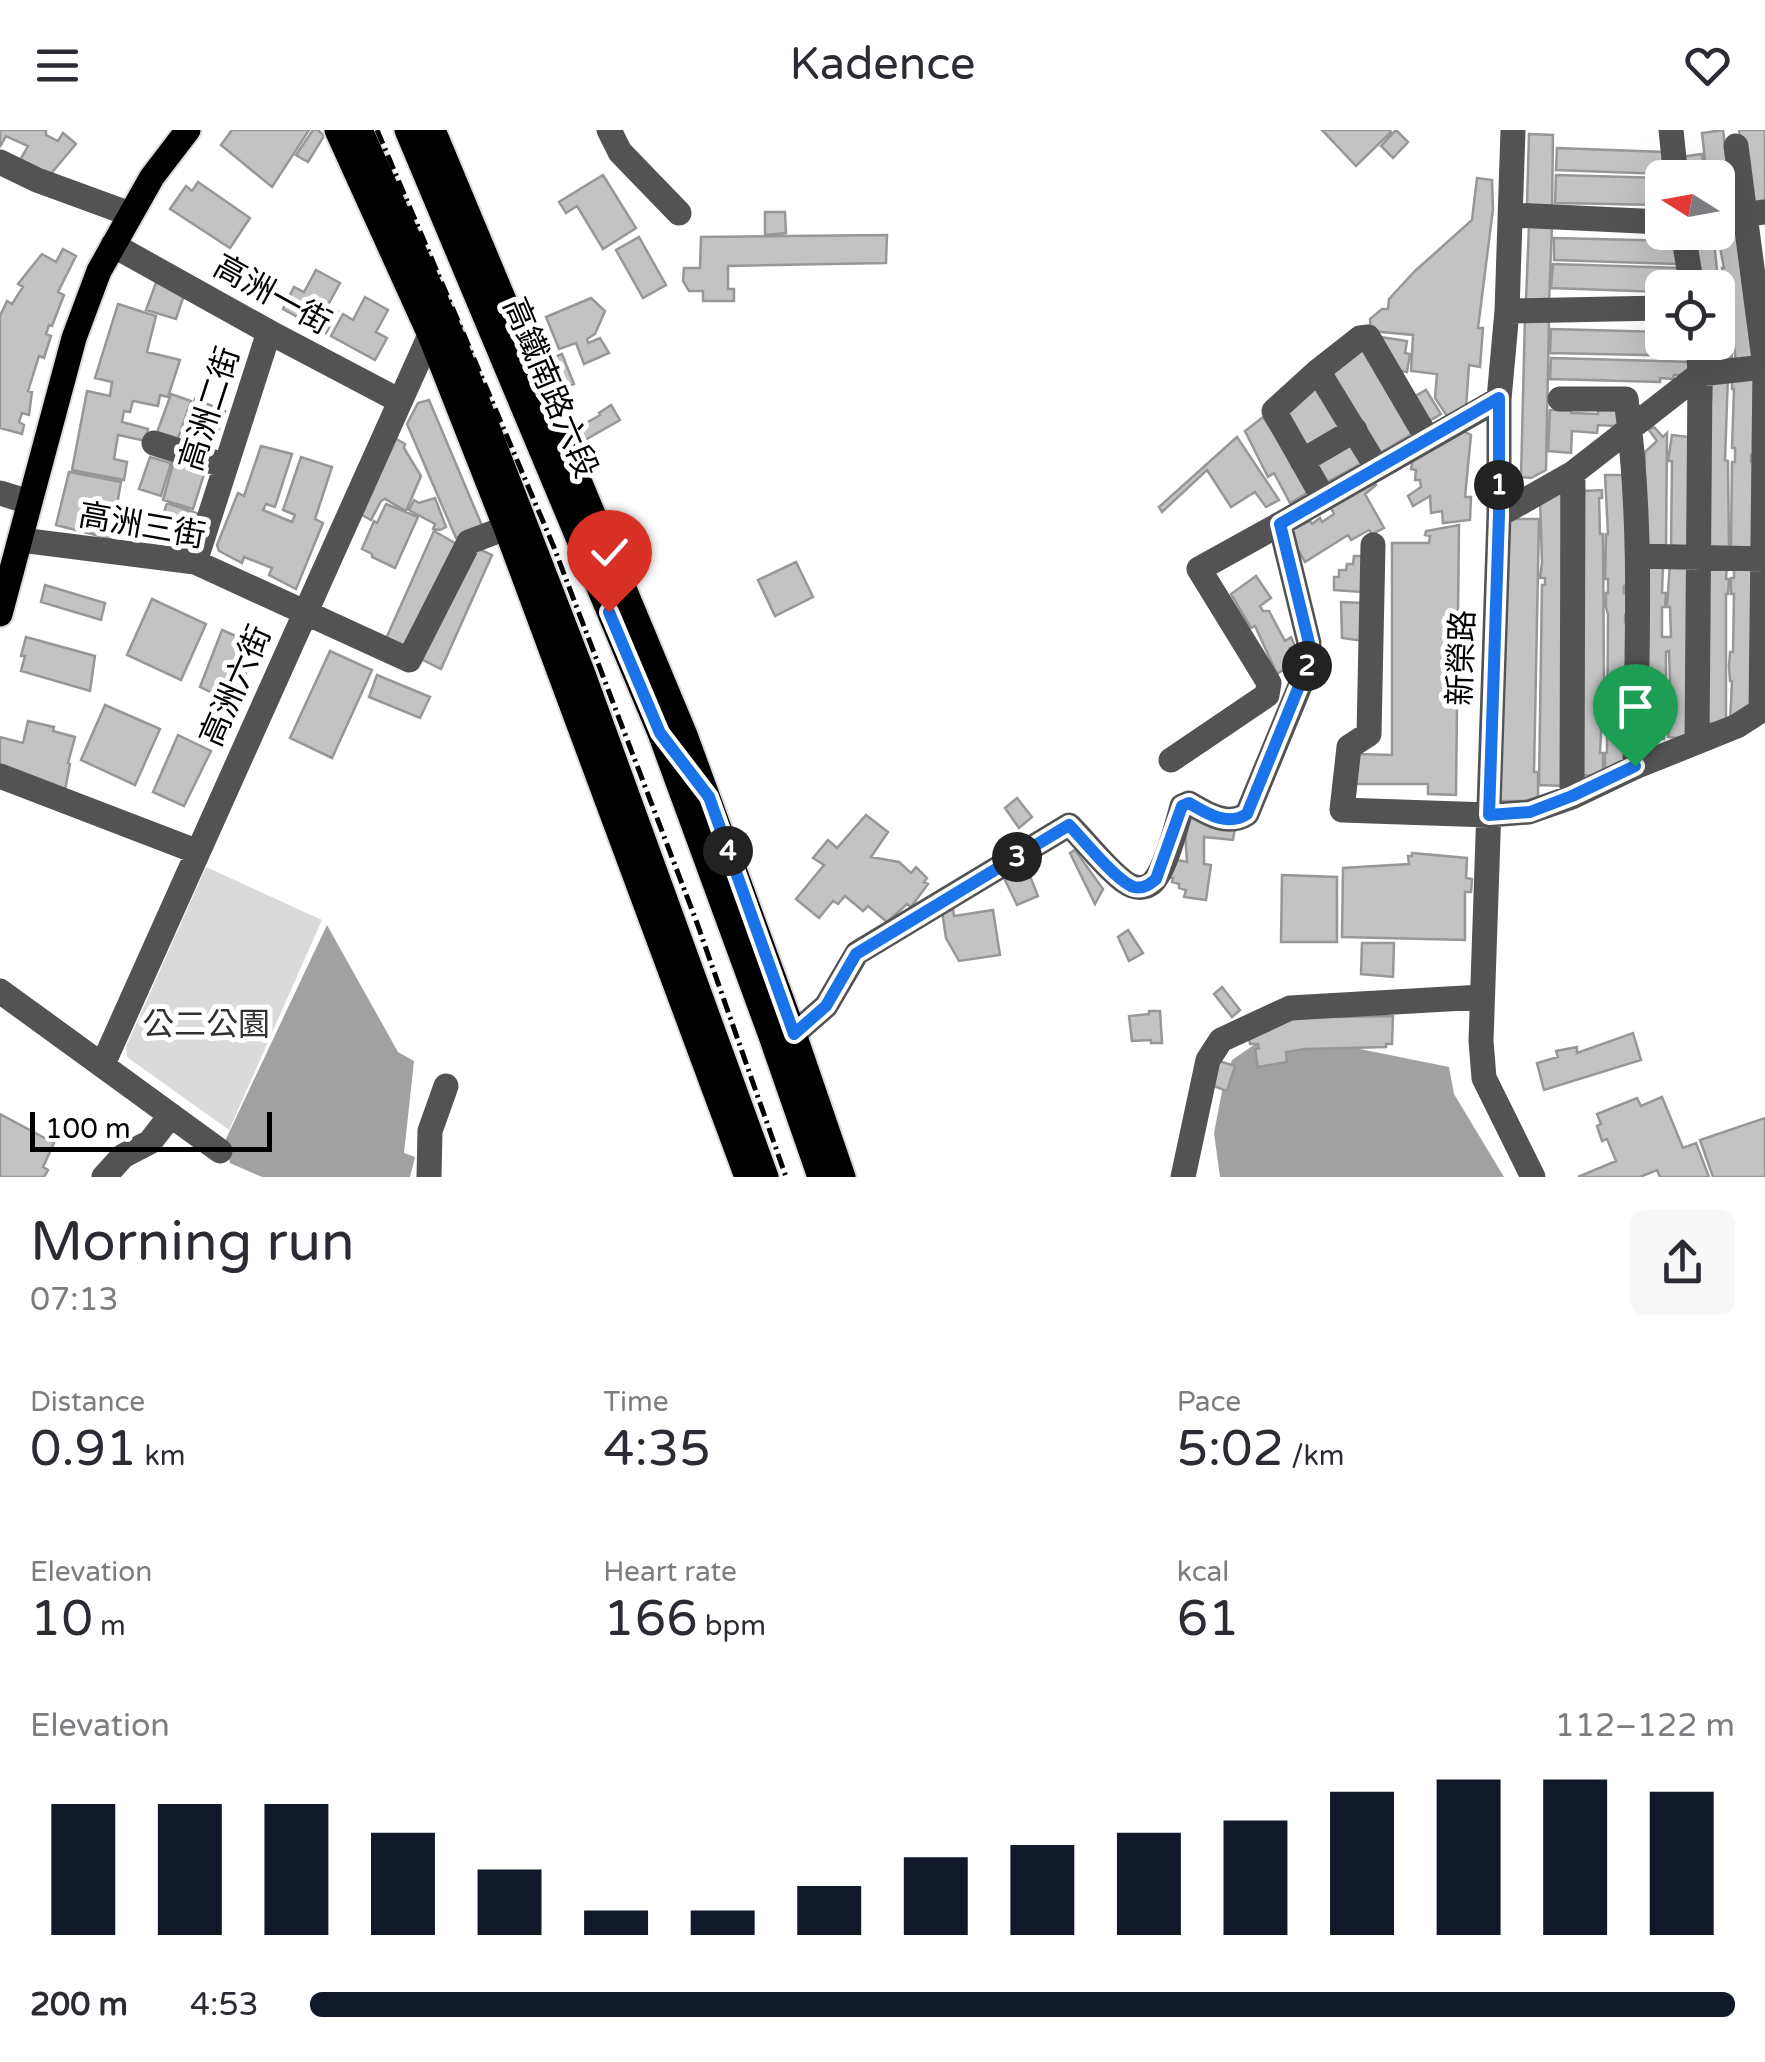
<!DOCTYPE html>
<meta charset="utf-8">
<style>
:root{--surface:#fff;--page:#f7f7f7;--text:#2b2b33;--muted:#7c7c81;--accent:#111827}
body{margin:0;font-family:"Varela Round","Noto Sans TC",sans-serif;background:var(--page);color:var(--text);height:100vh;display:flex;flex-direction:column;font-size:38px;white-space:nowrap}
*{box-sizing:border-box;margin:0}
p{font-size:32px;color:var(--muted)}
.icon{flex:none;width:55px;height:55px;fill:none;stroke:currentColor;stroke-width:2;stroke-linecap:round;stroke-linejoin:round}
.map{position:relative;height:1047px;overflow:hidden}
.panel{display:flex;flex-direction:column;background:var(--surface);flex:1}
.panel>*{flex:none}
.needle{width:65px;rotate:281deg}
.controls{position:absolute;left:1645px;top:30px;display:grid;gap:20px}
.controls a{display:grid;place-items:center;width:90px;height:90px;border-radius:15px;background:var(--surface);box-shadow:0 10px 40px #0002;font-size:50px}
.scale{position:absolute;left:30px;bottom:25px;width:242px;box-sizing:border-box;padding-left:10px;border:5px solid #000;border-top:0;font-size:28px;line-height:35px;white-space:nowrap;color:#000;-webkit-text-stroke:8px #fff;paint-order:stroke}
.pin{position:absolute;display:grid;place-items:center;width:85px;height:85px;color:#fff;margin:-102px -42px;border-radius:50% 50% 50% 0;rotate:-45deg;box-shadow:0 0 10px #0007}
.pin .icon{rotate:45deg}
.km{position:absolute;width:50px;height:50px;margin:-25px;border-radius:50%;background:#222;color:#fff;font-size:28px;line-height:50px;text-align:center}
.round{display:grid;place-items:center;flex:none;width:105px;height:105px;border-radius:15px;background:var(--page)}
.summary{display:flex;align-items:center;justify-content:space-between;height:170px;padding:0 30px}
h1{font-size:55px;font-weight:600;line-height:75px}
.figures{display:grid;grid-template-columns:repeat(3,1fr);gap:15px;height:170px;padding:10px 30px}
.figures div{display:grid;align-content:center}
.figures b{font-size:50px;font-weight:600}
.figures small{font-size:28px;font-weight:400}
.figures p{font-size:28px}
.chart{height:280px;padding:20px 30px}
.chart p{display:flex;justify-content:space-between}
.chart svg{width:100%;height:180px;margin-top:10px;stroke:var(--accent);stroke-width:6}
ul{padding:0 30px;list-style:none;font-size:32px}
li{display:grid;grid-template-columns:160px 120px 1fr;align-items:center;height:75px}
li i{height:25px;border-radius:12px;background:var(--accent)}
header{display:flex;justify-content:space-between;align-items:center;height:130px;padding:0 30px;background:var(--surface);font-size:45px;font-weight:600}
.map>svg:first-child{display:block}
</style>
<header><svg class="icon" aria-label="menu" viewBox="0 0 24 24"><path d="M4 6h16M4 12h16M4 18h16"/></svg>Kadence<svg class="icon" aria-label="heart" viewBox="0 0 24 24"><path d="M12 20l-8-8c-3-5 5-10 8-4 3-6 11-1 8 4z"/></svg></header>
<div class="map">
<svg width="1765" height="1047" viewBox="0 0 1765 1047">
<rect width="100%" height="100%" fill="#fff"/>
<path fill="#dadada" d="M206 737 322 790 229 1000 127 927 126 917Z"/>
<path fill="#a1a1a1" d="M327 795 398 922 414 931 404 1023 415 1027 410 1047H262L230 1033 225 1011Z
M1258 912 1350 917 1449 937 1454 964 1504 1047H1220L1214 1003 1223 956 1232 930Z"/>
<path fill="#c3c3c3" stroke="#979797" stroke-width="2.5" d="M0 0H46V5L58 11 63 3 76 14 49 46 19 32 28 16 6 6 0 17Z
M232 0H309L272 57 221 15Z
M313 0H318L324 6 308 32 296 25Z
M1322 0H1389L1391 2 1356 36Z
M1396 0 1408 12 1393 28 1381 16Z
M1723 0 1733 78 1718 80V48H1707V45H1710L1709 39H1706L1702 3Z
M1739 0H1765V73L1749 75Z
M1529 4 1553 5 1552 81 1527 74Z
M1557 18 1665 22 1664 44 1556 40Z
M1702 24 1706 48H1683L1680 27Z
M603 45 636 98 603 119 577 76 566 83 559 72Z
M1556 45 1662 48V75L1555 73Z
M1477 48 1492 50 1493 79 1478 198H1483L1480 237 1469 235 1466 278 1447 286 1435 268 1437 244 1411 241 1413 205 1371 201 1370 189 1382 179H1388L1389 169 1415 141 1472 90Z
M198 52 250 88 230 118 170 79 186 56 192 61Z
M765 82H785L786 103 765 105Z
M1738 92 1758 230 1736 233 1727 153H1724L1722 138H1724L1717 102 1718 95Z
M1529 95H1552L1549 172 1526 171Z
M1691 102H1713L1717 140 1721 154H1722L1724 168 1721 169 1732 227 1710 229 1707 216 1712 215 1711 212H1718V158H1698Z
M887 105 886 133 728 136V159H734V171H703V161H689L683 151 684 138H700L701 107Z
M639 107 666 155 643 168 616 120Z
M1554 108 1678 111 1676 134 1554 130Z
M63 119 76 126 58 162 64 165 52 196 49 195 46 204 51 206 44 228 39 226 28 261 32 262 29 285 22 283 19 292 24 295 22 304 0 298V186L7 171 12 174 23 157 18 154 42 124 56 132Z
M1553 134 1682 138V158H1662V162L1551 158Z
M316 140 340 153 328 175 338 181 326 203 283 179 294 157 304 162Z
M157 150 184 165 176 189 146 180Z
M365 167 388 180 376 202 387 208 375 230 331 206 343 184 353 190Z
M591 168 605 181 595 204 587 209 588 213 600 208 609 223 584 234 576 213 559 219 546 187Z
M118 174 156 186 147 222 180 230 168 267 160 265 158 276 133 271 130 282 124 281 122 292 148 299 146 311 118 305 114 329 127 332 124 350 72 340 87 261 110 266 112 252 95 248Z
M1525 186 1549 187 1546 340 1531 348 1521 347Z
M1551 199 1662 202V212H1692L1691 226 1550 223Z
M1381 207 1407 211 1405 223 1410 224 1407 242 1391 239Z
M1363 212 1415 302 1375 326 1326 245Z
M562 224 574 254 560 259 557 251 553 253 545 231Z
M1551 228 1695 232 1690 245H1674L1673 249 1660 248V252L1550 249Z
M1712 244 1728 245 1725 330 1728 331 1729 419H1705Z
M1732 244H1756L1754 325H1751V332H1756L1755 419H1731L1732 332H1735V318H1732L1734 259H1732Z
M1316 253 1343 301 1302 324 1280 287Z
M1426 260 1441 284 1426 293 1410 269Z
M171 264 191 271 176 314 155 308Z
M195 269 225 281 210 325 180 315Z
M429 270 483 398 456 408 407 294 418 273Z
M611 275 620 290 578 314 574 304 580 300 579 297 600 285 599 283Z
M1550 280H1571V283L1598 284V280L1620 281V292L1614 296 1598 295 1597 303 1572 301 1571 323 1548 321Z
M1263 287 1312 360 1290 373 1274 343 1268 347 1245 301Z
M1654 297 1663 307 1667 303 1666 419 1641 418 1644 389 1645 322 1657 311 1649 300Z
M1459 299 1471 305 1465 367H1471L1470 390 1443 393 1442 381 1431 383 1430 366 1413 376 1408 366 1421 357 1420 350H1415L1416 340 1411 339 1413 328Z
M1672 305 1689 307 1691 419 1671 418 1672 331H1668Z
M393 307 405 314 404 318 421 346 406 381 385 369 381 371 371 390 362 385Z
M1237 307 1279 370 1266 377 1255 362 1231 377 1207 340 1162 382 1159 377Z
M1351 307 1364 332 1320 356 1306 331Z
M261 316 292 324 275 377 266 374 263 380 292 392 295 385 283 380 301 327 332 337 315 389 323 393 296 459 269 445 272 438 244 427 242 433 219 421 217 415 238 363 244 366Z
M176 324 207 335 193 379 163 370Z
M150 327 171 333 161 366 139 359Z
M69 342 121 352 111 409 56 395Z
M1605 345H1625L1627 456H1624V463H1630L1627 485H1625V492H1628L1627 639 1605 638V623H1607L1608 484 1606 477V463H1608V449H1605L1606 404H1608Z
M1374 352 1376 355 1365 364 1384 398 1372 404 1369 400 1351 410 1348 405 1305 432 1288 402 1310 391 1312 394 1320 388 1322 392 1334 384 1330 376Z
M1602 360V368H1599L1600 404H1603L1604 550 1600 623H1603V646L1577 645 1584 361Z
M1561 362 1565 656 1539 655 1542 455H1545V448H1540L1542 433 1540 368Z
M435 368 446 397 440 400 433 399 435 394 409 380 414 370 419 373Z
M167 373 199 384 191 408 179 404 177 410 157 403Z
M386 374 418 387 395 438 372 427V424L362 419 374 391 377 393Z
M1514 389H1539L1534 642H1538V671H1500L1508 392Z
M1459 395 1456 665 1428 664V654H1356L1357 624 1392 625V413H1429L1430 406 1425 405 1426 401Z
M434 401 460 416 408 522 385 511Z
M477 418 492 425 441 539 419 528Z
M1354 426H1363L1362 462 1334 460V447H1339V440H1346L1347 434H1353Z
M796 432 813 467 775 486 758 450Z
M1670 433 1692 434 1687 609 1668 607 1670 594 1666 593 1667 566H1669L1670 551 1669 521 1666 522V565H1663L1664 609 1641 608 1645 434 1663 435 1662 463H1666L1665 477H1662V507H1671L1670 477H1667Z
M1705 434H1727L1726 449H1729L1728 464H1726V594L1706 593Z
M1734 435H1755L1753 592 1730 593 1732 551H1730L1729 536 1730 522H1733L1734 464H1731V448H1734Z
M1256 446 1271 468 1260 476 1263 481H1269L1285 511 1291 507 1295 516 1290 518 1297 531 1277 544 1255 496 1251 498 1231 464Z
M45 455 105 473 101 490 41 472Z
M152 469 206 494 181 550 127 525Z
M1341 472 1363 473 1364 511 1342 508Z
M222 500 257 515 233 573 200 557Z
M26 507 95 526 90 561 21 541 25 526H21Z
M330 521 372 540 332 628 290 608Z
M377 545 430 567 420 588 369 567Z
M105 575 160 599 135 655 81 630Z
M28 591 54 597 53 601 75 607 68 633 70 634 65 660 0 635V607L23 613Z
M178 605 211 621 184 676 153 662Z
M1017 668 1032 687 1019 698 1005 678Z
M866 685 888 702 871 727 899 732 911 743 916 737 927 748 924 752 928 754 911 777 907 774 887 792 868 776 863 781 845 766 838 774 833 771 819 788 796 769 824 735 813 728 828 710 837 718Z
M1187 685 1235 698 1233 710 1204 707V734L1211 735 1206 770 1184 767 1186 760 1179 758V754L1172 752 1173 748 1164 747 1172 729 1187 732 1185 703Z
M1075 720 1103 759 1095 774 1070 723Z
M1412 723 1467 728 1466 748 1472 749 1471 762H1465V810L1342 807 1343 738 1409 734 1408 726H1412Z
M1028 741 1038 766 1017 775 1005 750Z
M1282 745 1337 747V812H1281Z
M953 780 954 786 993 780 1000 825 959 831 946 808 942 781Z
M1128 800 1143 823 1129 831 1118 807Z
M1362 813H1394L1393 847 1361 844Z
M1222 857 1240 880 1232 887 1214 864Z
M1149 881H1160L1162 913H1151V910L1132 911 1129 886 1149 884Z
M1316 883 1338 887 1393 886 1392 914H1386V917L1305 919 1286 922 1287 932 1258 937 1255 919 1259 918 1258 914H1250L1248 902Z
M1633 903 1641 930 1544 960 1537 933 1558 927 1556 921 1577 917V923Z
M1219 931 1235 936 1227 961 1211 955Z
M1662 967 1683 1018 1696 1013 1709 1047H1660L1657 1040 1640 1047H1578L1616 1031 1607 1009 1602 1011 1597 996 1601 994 1597 984 1637 968 1641 976Z
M0 984 54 1013 43 1037 48 1040 44 1047H0Z
M1765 988V1047H1713L1700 1010Z"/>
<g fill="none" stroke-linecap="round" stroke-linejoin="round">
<defs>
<path id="major" d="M337 0 430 205 506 398 747 1047
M360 0 452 206 583 544 766 1047
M407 0 660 603 771 906 820 1047
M433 0 685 605 794 904 843 1047
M0 484 74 208 99 141 152 47 188 0"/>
</defs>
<use href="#major" stroke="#dbdbdb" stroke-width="29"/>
<path stroke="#535353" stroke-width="25" d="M609 0 620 22 679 83
M1513 0 1507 181 1499 269V385L1481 911 1484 948 1533 1047
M1671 0 1676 48
M1736 16 1765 237 1761 581
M0 32 37 50 130 84
M1511 85 1662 92
M1718 88 1765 82
M1683 102 1692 158
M113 115 269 202 400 271
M1507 181 1662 178
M1318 241 1377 338
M1560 269H1626C1643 391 1637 514 1635 637
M154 313 226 336
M1302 331 1355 300
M0 363 29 372
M1324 369 1274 281 1318 241 1360 208 1368 207 1427 308
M1499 385 1573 343 1700 244 1765 237
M21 410 195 432 409 530 469 412 506 398
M1373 415 1369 604 1349 617 1342 680 1489 685 1529 682 1572 667 1635 637 1737 596 1765 578
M1638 426 1765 429
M195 432 269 202
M1697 612 1700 244 1698 212
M1171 630 1267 565 1269 553 1199 439 1280 394
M0 646 198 722
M1572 667 1573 343
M0 861 220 1021
M794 904 826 876 857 823 1069 695C1084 709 1115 750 1132 756 1140 759 1149 757 1154 751 1166 737 1177 695 1182 676L1189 673C1206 683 1227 697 1247 684L1307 539 1309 513 1280 394 1499 269
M103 934 430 205
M104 1047 123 1026 150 1012 171 985
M429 1047 430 1001 446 956
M1183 1047 1208 930 1221 910 1290 878 1482 867"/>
<use href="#major" stroke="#000" stroke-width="25"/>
<path stroke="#000" stroke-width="5" stroke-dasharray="15 5 2.5 5" stroke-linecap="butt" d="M377 0 553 415 697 793 786 1047"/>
</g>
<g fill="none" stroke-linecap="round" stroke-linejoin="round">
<defs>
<path id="route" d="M609 482 660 603 709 667 794 904 826 876 856 824 1069 695C1083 709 1117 752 1134 757 1143 759 1149 755 1156 749L1182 676 1189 673C1206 683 1227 697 1247 684L1306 539 1309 513 1280 394 1499 268V385L1489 685 1530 682 1572 666 1635 636"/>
</defs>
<use href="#route" stroke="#fff" stroke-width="20"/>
<use href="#route" stroke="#1a73e8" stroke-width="12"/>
</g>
<g text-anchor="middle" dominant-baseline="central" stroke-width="10" stroke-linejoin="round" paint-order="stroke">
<g font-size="32" fill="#000" stroke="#fff">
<text transform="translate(272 165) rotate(29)">高洲一街</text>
<text transform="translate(550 258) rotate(67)">高鐵南路六段</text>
<text transform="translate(210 279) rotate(-72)">高洲二街</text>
<text transform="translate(142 396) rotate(10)">高洲三街</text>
<text transform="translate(1462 528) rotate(-88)">新榮路</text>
<text transform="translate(236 556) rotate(-66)">高洲六街</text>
</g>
<g font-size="32" fill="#313131" stroke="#fff">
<text x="206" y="895">公二公園</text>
</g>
</g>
</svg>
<div class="controls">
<a><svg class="needle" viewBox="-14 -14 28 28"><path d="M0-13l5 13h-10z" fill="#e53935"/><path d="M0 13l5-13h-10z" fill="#7c7c81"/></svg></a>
<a><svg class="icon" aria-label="locate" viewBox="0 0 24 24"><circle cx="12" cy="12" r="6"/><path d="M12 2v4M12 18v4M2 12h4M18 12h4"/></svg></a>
</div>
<div class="scale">100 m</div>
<div class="pin" style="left:1635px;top:636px;background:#1e9e55"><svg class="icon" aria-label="arrive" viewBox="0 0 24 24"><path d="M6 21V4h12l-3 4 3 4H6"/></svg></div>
<div class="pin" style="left:609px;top:482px;background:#d93025"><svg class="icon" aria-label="check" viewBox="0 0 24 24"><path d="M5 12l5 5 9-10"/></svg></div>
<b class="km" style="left:1499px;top:355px">1</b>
<b class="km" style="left:1307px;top:536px">2</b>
<b class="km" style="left:1017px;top:727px">3</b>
<b class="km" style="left:728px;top:721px">4</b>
</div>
<section class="panel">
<div class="summary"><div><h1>Morning run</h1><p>07:13</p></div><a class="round"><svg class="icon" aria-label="share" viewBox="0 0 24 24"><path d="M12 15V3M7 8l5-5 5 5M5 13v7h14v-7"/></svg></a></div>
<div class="figures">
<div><p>Distance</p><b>0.91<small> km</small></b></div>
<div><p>Time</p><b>4:35</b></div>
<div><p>Pace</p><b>5:02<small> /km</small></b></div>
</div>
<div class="figures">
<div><p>Elevation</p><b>10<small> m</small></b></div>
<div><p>Heart rate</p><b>166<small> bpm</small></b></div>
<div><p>kcal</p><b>61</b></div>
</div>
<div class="chart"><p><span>Elevation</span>112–122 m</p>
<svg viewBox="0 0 160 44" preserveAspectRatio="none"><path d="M5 44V12M15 44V12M25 44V12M35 44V19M45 44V28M55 44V38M65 44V38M75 44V32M85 44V25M95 44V22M105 44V19M115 44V16M125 44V9M135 44V6M145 44V6M155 44V9"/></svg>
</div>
<ul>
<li><b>200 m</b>4:53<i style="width:100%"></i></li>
</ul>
</section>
